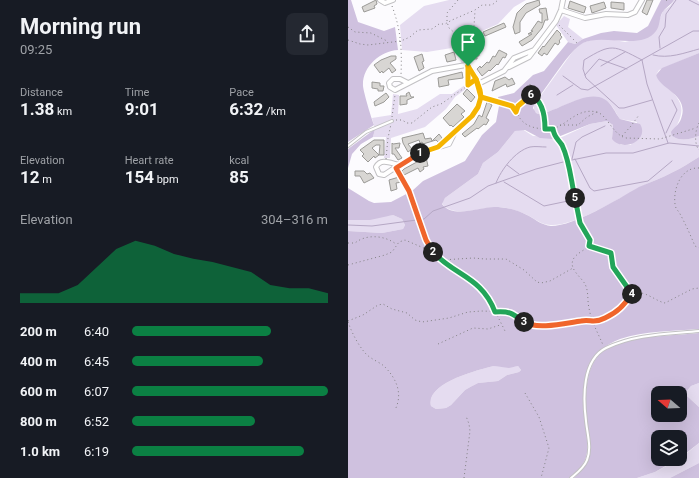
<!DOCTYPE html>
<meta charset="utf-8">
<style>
:root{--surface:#171b24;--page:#242831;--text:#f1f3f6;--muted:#9ea1a6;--accent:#0b8043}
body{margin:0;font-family:Roboto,sans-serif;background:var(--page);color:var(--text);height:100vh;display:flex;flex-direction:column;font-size:15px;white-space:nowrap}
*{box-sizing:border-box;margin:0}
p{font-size:13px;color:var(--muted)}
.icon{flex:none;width:22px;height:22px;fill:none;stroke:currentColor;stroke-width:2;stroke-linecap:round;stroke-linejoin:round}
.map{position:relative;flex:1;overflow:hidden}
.panel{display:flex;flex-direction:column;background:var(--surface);width:348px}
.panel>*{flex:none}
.needle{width:26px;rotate:289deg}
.controls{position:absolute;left:303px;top:386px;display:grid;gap:8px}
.controls a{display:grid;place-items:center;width:36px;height:36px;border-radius:8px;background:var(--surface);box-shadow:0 4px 16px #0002;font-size:20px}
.pin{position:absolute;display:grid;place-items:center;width:34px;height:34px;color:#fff;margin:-41px -17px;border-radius:50% 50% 50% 0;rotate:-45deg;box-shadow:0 0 4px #0007}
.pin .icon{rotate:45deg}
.km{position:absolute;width:20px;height:20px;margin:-10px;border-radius:50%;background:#222;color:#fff;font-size:11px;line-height:20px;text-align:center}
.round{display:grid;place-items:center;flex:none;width:42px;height:42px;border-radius:8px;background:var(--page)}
.overview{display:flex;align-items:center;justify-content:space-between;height:68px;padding:0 20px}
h1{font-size:22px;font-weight:700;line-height:30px}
.stats{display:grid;grid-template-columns:repeat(3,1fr);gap:6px;height:68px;padding:4px 20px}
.stats div{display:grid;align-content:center}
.stats b{font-size:17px;font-weight:700}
.stats small{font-size:11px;font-weight:400}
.stats p{font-size:11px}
.chart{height:112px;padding:8px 20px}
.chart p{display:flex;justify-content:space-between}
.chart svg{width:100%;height:72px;margin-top:4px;fill:var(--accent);opacity:.7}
ul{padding:0 20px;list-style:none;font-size:13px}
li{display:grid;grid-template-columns:64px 48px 1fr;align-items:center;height:30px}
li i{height:10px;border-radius:5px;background:var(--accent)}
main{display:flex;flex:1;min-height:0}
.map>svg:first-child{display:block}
</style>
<main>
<section class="panel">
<div class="overview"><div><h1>Morning run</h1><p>09:25</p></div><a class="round"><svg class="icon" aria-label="share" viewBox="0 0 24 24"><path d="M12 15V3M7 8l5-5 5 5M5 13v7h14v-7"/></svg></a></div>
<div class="stats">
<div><p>Distance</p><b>1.38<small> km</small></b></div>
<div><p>Time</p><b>9:01</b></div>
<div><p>Pace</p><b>6:32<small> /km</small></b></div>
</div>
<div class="stats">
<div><p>Elevation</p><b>12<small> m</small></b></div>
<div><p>Heart rate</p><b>154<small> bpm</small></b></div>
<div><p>kcal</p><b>85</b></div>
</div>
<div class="chart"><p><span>Elevation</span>304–316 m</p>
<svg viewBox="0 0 160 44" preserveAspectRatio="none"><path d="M0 44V38L10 38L20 38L30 33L40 22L50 11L60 6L70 9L80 14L90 17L100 19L110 22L120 25L130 33L140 35L150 35L160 38V44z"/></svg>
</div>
<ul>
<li><b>200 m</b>6:40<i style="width:71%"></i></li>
<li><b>400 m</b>6:45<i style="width:67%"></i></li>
<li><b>600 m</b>6:07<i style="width:100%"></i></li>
<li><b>800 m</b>6:52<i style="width:63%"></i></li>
<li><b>1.0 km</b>6:19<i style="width:88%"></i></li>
</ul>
</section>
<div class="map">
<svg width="351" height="478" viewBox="0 0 351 478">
<rect width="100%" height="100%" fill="#fcfbfe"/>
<path fill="#e5dcf0" d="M101 0H178L166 7 150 24 134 31 123 44 124 62 113 63 110 47 79 52 54 50 52 25 76 6Z
M326 0H349L351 2V53L311 70 308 75C311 81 316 84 321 89 341 107 333 116 324 136 332 142 343 139 351 136V157C342 162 334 168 325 172 314 178 302 182 291 188 270 199 227 226 203 225 195 225 190 221 183 217 174 212 163 208 152 207 135 206 110 218 96 206L94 203 97 198 130 174 135 163 150 152 167 131 174 129 185 136 214 137 242 124 259 121 265 125 264 137 273 145H283L289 122 272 119C268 114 266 107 261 103 237 84 202 120 186 112V105L228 47 234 43 247 39H261L277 42 302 36 306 33 315 11 322 6Z
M216 16 222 19 220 27 235 39 227 44 220 42 208 25Z
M117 85 119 88 107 97 98 109 77 127 43 138 42 158H36L38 137H25L27 129 24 118 43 115 45 94 51 95 50 114 69 109 92 94H104Z
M51 168 64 191 58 194 47 170Z
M45 215 54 219 57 225 55 229 34 233 0 231V220Z
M146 366 164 367 170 366 173 370 171 372 159 375 150 381 130 383 124 386 117 390 103 405 98 408 88 409 83 406C77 383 130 370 146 366Z
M351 383V407L339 396 338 392 343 386Z
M351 443V463L322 478H289L307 472 332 459Z"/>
<path fill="#cfc1df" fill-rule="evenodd" d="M0 0H3L10 22 36 31 47 27 50 50C32 51 14 67 15 86 16 94 23 117 26 125L0 142Z
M313 0H326C323 5 317 8 314 13 311 19 312 26 308 31 294 51 255 33 235 43 221 50 199 88 187 102L185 108 188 113C201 118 236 88 256 99 264 103 267 113 272 119L292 124C302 140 275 153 264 139L265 125 259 121 242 124 205 139 192 138 177 130 167 131 150 152 135 163 130 174 97 198 94 204C105 219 132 207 146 207 159 207 170 210 181 216 188 220 194 225 203 226 227 226 270 199 291 187 302 182 314 178 325 172 334 168 342 162 351 157V329C325 331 297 331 272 339 230 355 234 392 238 430 239 440 241 450 237 460 234 468 227 473 221 478H0V231L34 233 55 229 57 225 54 219 45 215 22 220H0V188L21 201 26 203 43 202 64 191 75 181 117 161 134 135 148 122 151 106 150 97 166 93 185 75 196 71 220 42 227 44 235 39 253 33 266 31 289 33 300 26ZM146 366 161 368 170 366 173 370 171 372 159 375 150 381 130 383 124 386 117 390 103 405 98 408 88 409 83 406C77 383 130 370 146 366Z
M351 53V136C343 139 332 142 324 136L323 132C326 127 331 125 333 119 342 94 312 90 308 75L314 68Z
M27 129 25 137 13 144 4 154 0 168V149Z
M351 333V383L343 386 338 392 339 396 351 407V443L332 458V437H310V459H330L307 472 289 478H226C233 471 239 466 241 456 243 448 241 440 240 432 237 407 233 360 261 348 289 335 321 336 351 333ZM310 393H332V415H310Z
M351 463V478H322Z"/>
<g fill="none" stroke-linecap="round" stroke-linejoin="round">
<path stroke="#b5a7c4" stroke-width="1" d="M341 0 351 5
M312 48 311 37 317 27 318 14 328 0
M305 55C321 59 336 53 351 49
M294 60C265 45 264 43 236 60L235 69 238 78 271 108H276L304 100
M294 60 299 84 320 143
M253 66 277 52
M237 75 251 59 279 69
M215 76 233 89 240 90 345 31H351
M209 95 225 85
M318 133 329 110 324 100
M224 159 228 142 234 137 257 126
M227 159 242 188 246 191 300 181 324 161
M159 165 171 174
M156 182 196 206 220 201
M148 183C153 170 167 151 182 147 187 146 193 147 198 147
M0 225 24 226 76 219 85 211 122 198 140 186 188 169 219 161 258 153H285L321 143 351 146"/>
</g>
<path fill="#d8d6d3" stroke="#9b9a97" d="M28 0 29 4 26 6 27 8 16 12 14 7Z
M191 0 192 5 178 13 172 22V32L167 34 165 27 169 13 178 4Z
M299 0H305L299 15 294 12Z
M222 1 238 7 236 13 220 8Z
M256 2 258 8 244 13 242 6Z
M263 2 276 3V10L263 8Z
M198 8 200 20H197L194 28 184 40 174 46 171 42 184 34H180L185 31H183L190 21 194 23V13H192L191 9Z
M156 23 158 27 137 36 135 32Z
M209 30 213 34 212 35 214 37 211 41 212 42 210 45 207 43 199 55 196 53 194 56 190 53 195 46 196 47Z
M125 45H131V56H129V59H125Z
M151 50 159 54 157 58 155 57 150 65 149 64 142 71 141 70 134 76 129 69 132 66 133 68 139 62 141 63 145 56 147 57Z
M106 52 108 60 99 62 97 55Z
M74 54 76 61 74 62 76 68 71 71 66 57Z
M43 56H48V59L42 63 48 70 44 73 41 68 35 73 34 71 32 73 26 65 33 60Z
M114 72 115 78 100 80 101 85 91 87 90 78Z
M157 77 161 80 164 78 167 84 159 87 158 84 144 91 147 81Z
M24 82 32 83V86H36L35 91H30V89L24 88Z
M119 89 127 97 123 102 115 94Z
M61 92 63 97H66L59 100V104L52 105V96H59L58 94Z
M38 93 41 97 36 102 27 106 26 102Z
M139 102 144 105 138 118 141 120 138 125 136 124 130 129 129 128 117 137 114 134 126 124 131 115 134 117Z
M109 104 117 111 113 114 116 117 105 127 103 125 102 126 95 118Z
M75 133 77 139 83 138 84 141 91 134 94 138 90 142 88 140 75 144 74 142 72 143 71 140 60 144 64 149 60 152 55 143 54 138Z
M26 140H36V155H31L32 145H28L24 148 31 155 27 158 26 156 20 162 14 156 16 154 12 150Z
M44 143 45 144 52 143 51 148H47L54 158 50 160 46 154H44Z
M78 157 80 166 75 167 76 169 72 172 70 168 56 175 54 171 56 169Z
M7 171H16L19 174 22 173 26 178 16 183 12 176H7Z
M51 177 54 182 48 183 49 189 43 191 41 180Z"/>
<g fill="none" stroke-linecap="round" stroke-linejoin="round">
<defs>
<path id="lane" d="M0 146 18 132 44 121
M223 478C229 473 236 468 239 460 244 448 239 433 238 421 235 398 234 360 258 348 286 334 320 334 351 331"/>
<path id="street" d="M32 0 37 3 45 0
M213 10 237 18 258 14 280 15 287 12 294 0
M161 67 181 57 208 21 213 10 215 0
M60 83 52 79H45L41 83 42 87 47 90 84 71 118 65C123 67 126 74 129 80 143 112 109 127 90 147
M130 84 156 71 166 58 186 50
M51 165 36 175 31 174 28 167C33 158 42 163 51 165L72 153 101 144 107 132"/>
</defs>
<use href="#lane" stroke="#c2c1c4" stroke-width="4"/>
<use href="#street" stroke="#c2c1c4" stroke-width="6"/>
<path stroke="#838284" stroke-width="1" stroke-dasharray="1 3" stroke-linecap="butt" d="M110 0 99 13V22L101 28 115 40 119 62
M318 0 319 1
M44 6C53 30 54 49 53 75
M211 25 229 43
M0 27 7 32 23 33 39 41
M113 36 126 26 127 11
M0 40 12 44 20 45 53 41 62 37 70 30 84 29 91 24H97L104 20 127 10 134 5H144L150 0
M119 71 120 84
M182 84V95C195 100 197 117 197 129
M136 98C144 101 155 101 162 105 167 107 168 111 170 115 176 127 188 129 201 129 217 129 227 107 249 112 259 115 265 135 278 138L312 139 348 128
M168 111 170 106 181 96
M44 117 47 95
M48 120H54L59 123H64L84 107 93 104 125 82
M351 123C347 130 346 144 351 150
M212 125H230L239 117 249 112
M205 129 206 137 213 145 219 161 232 223 242 240 241 246C237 250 227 254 225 260 221 269 233 277 237 284 241 292 239 300 241 308 243 321 250 333 255 345
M274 136 283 126 291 115
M38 159 40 138 43 124
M351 168C333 167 325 189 327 204 327 207 329 210 331 212 337 223 342 234 347 246L351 248
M50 172 62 192 78 241 86 252 99 265 126 282 139 295 157 331
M0 243H7C18 234 36 235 48 244
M242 246 263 253 265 267 283 293
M94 260 125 258 137 259H158L176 270 189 282 193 283 202 281 225 268
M0 265 37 255 44 252 51 242 57 240 85 252
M0 321 15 315 30 305 35 304 44 309 59 313 67 320 74 322 101 318 120 312 134 311 160 312 181 325H207L233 320 250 322 272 309 285 293C297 290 307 301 317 303L344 289 351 288
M0 322C4 333 10 345 18 354 23 359 31 362 36 366 49 379 55 394 47 410
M90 344 125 328 140 329 152 325
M177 393 191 417 201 448 193 478
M116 478 122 431 121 424 118 416"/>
<use href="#lane" stroke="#fff" stroke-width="2"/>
<use href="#street" stroke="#fff" stroke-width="4"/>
</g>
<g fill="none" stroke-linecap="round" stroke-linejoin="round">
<defs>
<path id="split-1" d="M72 153 90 147 124 116 130 107 133 97 132 90 128 79 120 66"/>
<path id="split-2" d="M72 153 48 168 61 191 78 240 85 252"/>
<path id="split-3" d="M85 252C107 276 134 277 147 312 162 311 164 313 176 322"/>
<path id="split-4" d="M176 322C189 330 218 323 233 321 243 319 246 324 257 318 270 312 275 306 284 294"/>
<path id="split-5" d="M227 198 232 223 242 240 241 246 263 253 265 267 284 294"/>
<path id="split-6" d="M183 95C195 101 197 116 197 129H205C206 137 210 139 214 145 222 162 223 181 227 198"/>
<path id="split-7" d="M120 66V85L128 79 133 97 164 106 168 112 170 106 183 95"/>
</defs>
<use href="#split-1" stroke="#fff" stroke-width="8"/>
<use href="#split-2" stroke="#fff" stroke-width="8"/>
<use href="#split-3" stroke="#fff" stroke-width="8"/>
<use href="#split-4" stroke="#fff" stroke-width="8"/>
<use href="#split-5" stroke="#fff" stroke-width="8"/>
<use href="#split-6" stroke="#fff" stroke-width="8"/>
<use href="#split-7" stroke="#fff" stroke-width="8"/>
<use href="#split-1" stroke="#f5b400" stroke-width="5"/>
<use href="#split-2" stroke="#f0652b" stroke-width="5"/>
<use href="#split-3" stroke="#22a559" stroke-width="5"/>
<use href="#split-4" stroke="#f0652b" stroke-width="5"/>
<use href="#split-5" stroke="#22a559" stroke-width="5"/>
<use href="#split-6" stroke="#22a559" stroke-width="5"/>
<use href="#split-7" stroke="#f5b400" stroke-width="5"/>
</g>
</svg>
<div class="controls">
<a><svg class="needle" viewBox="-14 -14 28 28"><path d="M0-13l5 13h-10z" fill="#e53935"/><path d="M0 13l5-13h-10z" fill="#9ea1a6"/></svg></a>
<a><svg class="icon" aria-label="layers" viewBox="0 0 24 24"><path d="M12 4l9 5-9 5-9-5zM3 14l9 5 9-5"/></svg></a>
</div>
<div class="pin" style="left:120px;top:66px;background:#1e9e55"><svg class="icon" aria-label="arrive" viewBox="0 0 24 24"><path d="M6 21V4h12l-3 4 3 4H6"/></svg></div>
<b class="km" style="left:72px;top:153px">1</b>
<b class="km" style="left:85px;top:252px">2</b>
<b class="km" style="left:176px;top:322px">3</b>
<b class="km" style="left:284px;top:294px">4</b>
<b class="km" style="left:227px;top:198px">5</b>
<b class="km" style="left:183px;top:95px">6</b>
</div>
</main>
